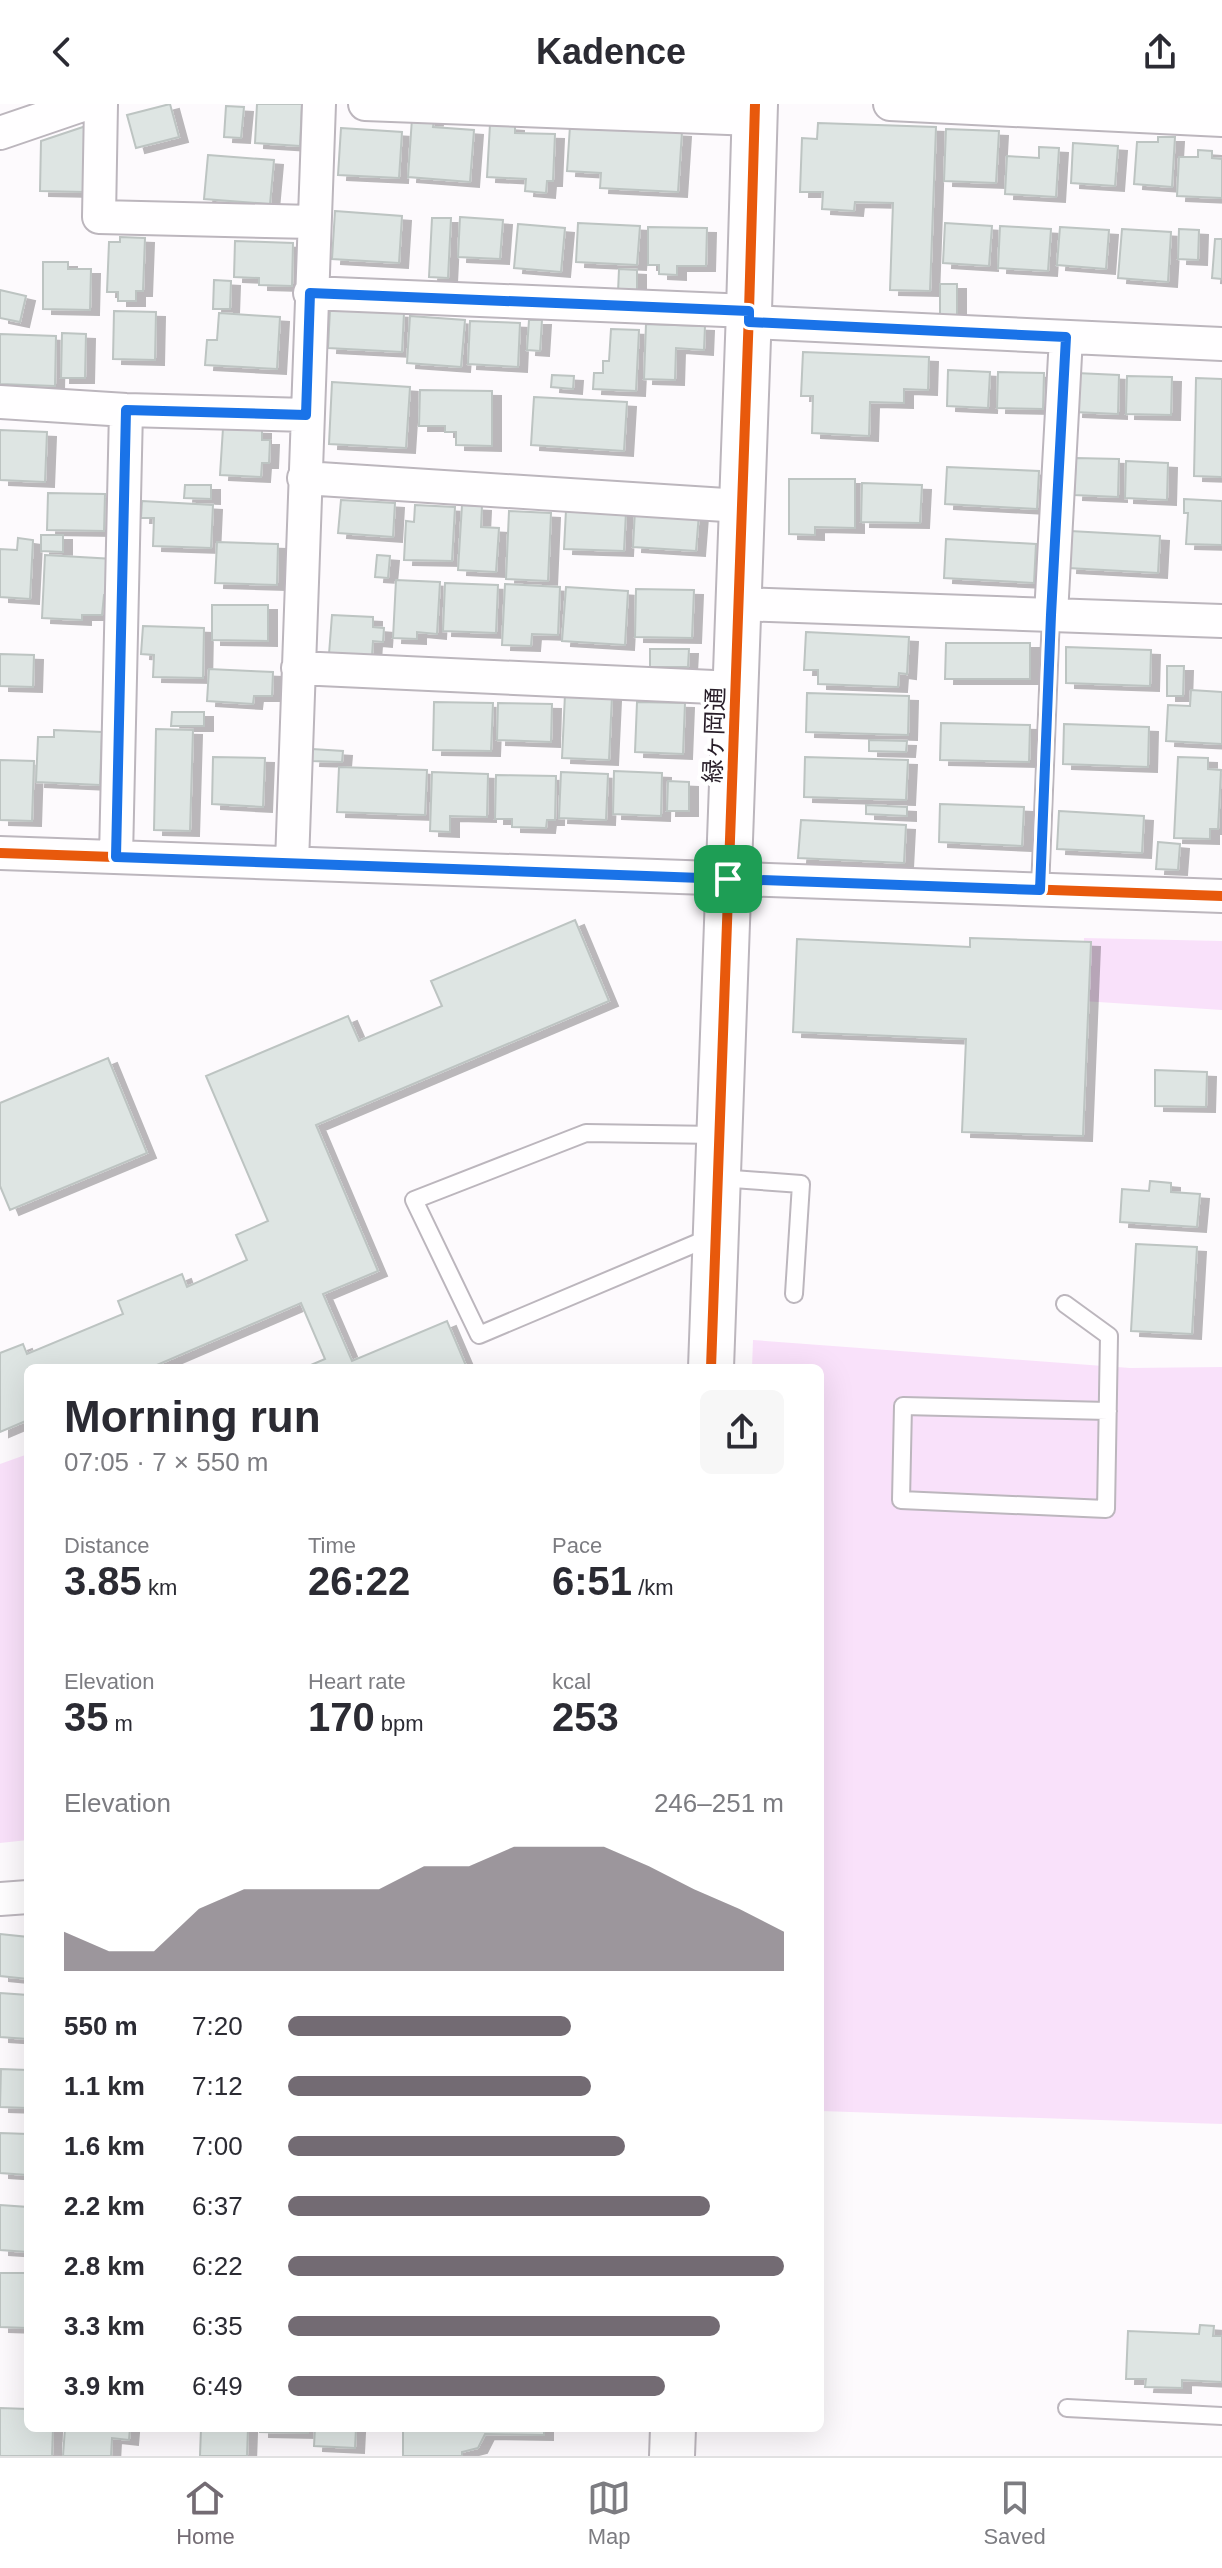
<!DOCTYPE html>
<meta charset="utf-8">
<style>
:root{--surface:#fff;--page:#f7f7f7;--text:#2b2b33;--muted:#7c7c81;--line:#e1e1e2;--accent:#736b73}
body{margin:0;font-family:Arial,"Noto Sans JP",sans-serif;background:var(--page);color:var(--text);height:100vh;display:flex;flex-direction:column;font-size:30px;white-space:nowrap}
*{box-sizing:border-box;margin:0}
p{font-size:26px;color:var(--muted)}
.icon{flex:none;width:44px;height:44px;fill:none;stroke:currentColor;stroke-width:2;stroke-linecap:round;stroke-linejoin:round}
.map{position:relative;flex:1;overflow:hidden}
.drawer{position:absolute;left:24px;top:1260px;width:800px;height:1068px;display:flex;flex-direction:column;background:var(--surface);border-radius:12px;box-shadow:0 8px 32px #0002}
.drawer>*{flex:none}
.pin{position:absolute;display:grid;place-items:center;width:68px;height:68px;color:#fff;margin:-34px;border-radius:16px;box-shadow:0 4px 12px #0006}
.round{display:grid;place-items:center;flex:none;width:84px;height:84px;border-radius:12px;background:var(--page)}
.headline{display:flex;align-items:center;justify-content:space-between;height:136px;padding:0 40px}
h1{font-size:44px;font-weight:600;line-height:60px}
.stats{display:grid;grid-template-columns:repeat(3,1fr);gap:12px;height:136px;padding:8px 40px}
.stats div{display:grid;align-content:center}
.stats b{font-size:40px;font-weight:600}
.stats small{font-size:22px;font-weight:400}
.stats p{font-size:22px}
.chart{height:224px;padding:16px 40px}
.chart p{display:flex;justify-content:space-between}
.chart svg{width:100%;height:144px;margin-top:8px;fill:var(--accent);opacity:.7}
ul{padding:0 40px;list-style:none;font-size:26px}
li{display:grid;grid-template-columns:128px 96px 1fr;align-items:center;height:60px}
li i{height:20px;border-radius:10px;background:var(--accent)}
header{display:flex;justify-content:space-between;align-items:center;height:104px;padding:0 40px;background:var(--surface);font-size:36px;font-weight:600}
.tabs{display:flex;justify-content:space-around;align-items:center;height:112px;border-top:2px solid var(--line);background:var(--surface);font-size:22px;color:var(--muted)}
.tabs a{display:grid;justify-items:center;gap:4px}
.tabs .active{color:var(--accent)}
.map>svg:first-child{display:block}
</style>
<header><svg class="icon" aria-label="back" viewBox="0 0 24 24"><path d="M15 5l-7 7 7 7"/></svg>Kadence<svg class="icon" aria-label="share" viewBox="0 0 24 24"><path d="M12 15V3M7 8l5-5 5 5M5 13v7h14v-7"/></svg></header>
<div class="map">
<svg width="1222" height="2352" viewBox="0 0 1222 2352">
<defs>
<filter id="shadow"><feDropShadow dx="9" dy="5" stdDeviation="0" flood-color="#0004"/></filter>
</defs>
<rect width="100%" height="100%" fill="#fdfafd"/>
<path fill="#f9e1fa" d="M1084 834 1222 837V906L1083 897Z
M753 1236 1130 1264 1222 1263V2020L820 2007V1264H752Z
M28 1350V1736L0 1739V1360Z"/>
<path fill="#dee5e3" stroke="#bdc4c2" stroke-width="2" filter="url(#shadow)" d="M170 0 179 33 136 44 127 11Z
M257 0H302L300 42 255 39Z
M226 2 244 3 241 34 224 33Z
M412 14 434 16 433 23 474 26 470 78 408 73Z
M818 19 936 23 930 187 890 186 893 99 855 98 854 107 822 105 823 88H800L802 34 817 35Z
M490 20 515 22V29L555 30 553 77H547L546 89 525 87 526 75 487 73Z
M86 22 85 88 40 87 41 37Z
M570 22 682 28 678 88 600 84 601 69 567 67Z
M341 24 402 28 399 74 338 71Z
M946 25 999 27 996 79 944 77Z
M1158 33H1175L1172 83 1134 80 1137 38H1158Z
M1073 39 1118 42 1115 82 1071 79Z
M1039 43 1059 44 1056 93 1005 90 1007 52 1039 54Z
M1198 46 1212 47V54L1222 55V94L1177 92 1179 53H1198Z
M208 51 274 56 270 100 204 95Z
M335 107 402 112 399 159 332 155Z
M460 113 503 116 500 155 458 153Z
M432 114H451L448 174 429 173Z
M578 119 640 122 637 161 576 158Z
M945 119 992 122 989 162 943 159Z
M518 120 565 124 561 168 514 164Z
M1000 122 1051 125 1048 167 998 164Z
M648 123 707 124 706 162H677V171L659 170V161H648Z
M1060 123 1109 126 1106 165 1057 161Z
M1122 125 1171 128 1168 178 1118 174Z
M1179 125 1199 126 1198 156 1178 155Z
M120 133 145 134 143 187H136V197H118V188H107L109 138H120Z
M1215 135H1222V175L1212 174Z
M235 137 293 139 292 182 259 181V174L234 173Z
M43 158H68V165H91L90 206 43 205Z
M619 165 637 166V188H618Z
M214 176 231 177 230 205H213Z
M940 180H957V214L940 213Z
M0 186 26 192 20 218 0 214Z
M330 206 404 209 402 248 328 244Z
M114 207 156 208 155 256 113 255Z
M219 209 280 213 277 265 205 261 207 236H217Z
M410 212 465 216 461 263 407 259Z
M529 216H542L540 247 527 246Z
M470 217 520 219 518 263 468 260Z
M646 220 705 222 704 246 676 244 675 276 644 275Z
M611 225 639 226 636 287 593 285 594 269H603V257H609Z
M62 229 86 230 85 274H61Z
M0 230 56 232 55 282 0 280Z
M803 248 929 253 928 286 904 285V299L870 298 869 332 812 329 813 292H801Z
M948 266 990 268 988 304 947 302Z
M998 268 1044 269 1043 305 997 304Z
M1076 269 1119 271 1118 310 1074 308Z
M552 271 574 272 573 285 551 283Z
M1127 272 1172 273 1171 311 1126 310Z
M1196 274 1222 275V373L1194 372Z
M332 278 410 283 406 344 329 340Z
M420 286 492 287V342L456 341V328H445V322H419Z
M534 293 627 298 624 347 531 341Z
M223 324 262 325V336H270L269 359H262L261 373 220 371Z
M0 326 47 328 45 378 0 376Z
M1076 354 1119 355 1118 393 1074 391Z
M1126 357 1168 359 1167 396 1125 394Z
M947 363 1039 367 1037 405 945 400Z
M789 375H855V424L815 423V431L789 430Z
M862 379 922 381 920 419 861 418Z
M185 381H211V395L184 394Z
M48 389 105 390 104 427 47 426Z
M1184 395 1222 397V441L1186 440 1188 409H1184Z
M341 396 395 399 393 433 338 429Z
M142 397 213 401 211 444 153 442 154 414H141Z
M415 401 455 403 452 457 404 456 406 417 414 418Z
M462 401 482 402 481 423 499 424 496 468 458 466Z
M566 406 626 408 624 447 564 445Z
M635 406 699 409 696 447 633 443Z
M509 407 551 409 548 477 506 475Z
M1070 427 1160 432 1158 469 1068 464Z
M41 431H63V448L41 447Z
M18 434 33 436 30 495 0 493V445L17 446Z
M946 435 1036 440 1034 479 944 474Z
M217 438 278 440 277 481 215 479Z
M45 451 114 455 112 492 104 491 102 511H82V516L42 514Z
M377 451 390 452 388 474 375 473Z
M396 476 440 478 437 530 417 528V535L393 534Z
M445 479 498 481 496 529 443 527Z
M505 480 560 483 558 531 532 530 531 542 502 541Z
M566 483 628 487 625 541 562 537Z
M636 485 694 486 692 534 635 533Z
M212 501H268V537L212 536Z
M332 511 373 513V523L384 524 383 538 373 537 372 552 329 550Z
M143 522 204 524 203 574 153 573 154 551 141 550Z
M806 528 909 533 907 570 899 569 898 583 818 580V566H804Z
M946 539H1030V575H945Z
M1066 543 1151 546 1150 582 1066 579Z
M650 545H689L688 563H650Z
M0 550 34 551 33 583 0 582Z
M1167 562H1184L1183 592H1167Z
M209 565 273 568 272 592H254L253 600 207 597Z
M1191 586 1222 588V640L1166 637 1168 601 1190 602Z
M807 589 909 592 908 631 806 628Z
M565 590 612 592 609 656 562 654Z
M434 598 493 599 491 647 433 646Z
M637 598 685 599 683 650 635 648Z
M498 599 552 600 551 638 497 636Z
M172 608H204V622H171Z
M941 619 1030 621 1029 658 940 656Z
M1064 620 1149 623 1148 663 1063 660Z
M156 625 193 626 190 727 154 726Z
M54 626 102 628 100 681 36 678 38 633H54Z
M869 636 907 637 906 648 869 647Z
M312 645 343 647 342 658 311 657Z
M213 653 265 654 263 703 212 700Z
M805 653 908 656 906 696 804 693Z
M1178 653 1208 654V665L1221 666 1218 725H1210V735L1174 734Z
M0 656 34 657 32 717 0 716Z
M339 663 427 666 425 711 337 708Z
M614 667 662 669 661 712 613 710Z
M432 668 488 670 487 713 450 712V728L430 727Z
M561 668 608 670 606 716 559 714Z
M496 671 556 672 555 716H547L546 724 512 723V715H495Z
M668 677 689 678V707H667Z
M940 700 1024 703 1022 742 939 738Z
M866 701 907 703V712L866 710Z
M1059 707 1144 712 1142 749 1057 745Z
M801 716 906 721 904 759 798 754Z
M1158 738 1180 740 1178 766 1156 765Z
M575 816 609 897 316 1021 378 1167 323 1190 352 1257 447 1217 467 1264H304L325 1255 301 1199 150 1264H28V1316L0 1328V1249L23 1240 27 1250 123 1210 118 1197 182 1170 187 1183 247 1156 236 1131 268 1117 206 972 348 912 359 937 442 902 431 877Z
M970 834 1091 838 1083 1032 962 1028 966 935 793 928 797 835 970 843Z
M108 954 147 1049 10 1106 0 1082V999Z
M1155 966 1207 968 1206 1003 1155 1002Z
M1150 1077 1171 1079V1088L1200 1090 1197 1123 1120 1118 1122 1085 1149 1087Z
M1136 1140 1197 1143 1192 1230 1131 1227Z
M0 1830 28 1833V1875L0 1872Z
M0 1889 28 1891V1935L0 1933Z
M1 1965 28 1966V2004L0 2003Z
M0 2029 28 2030V2071L0 2069Z
M0 2101 28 2103V2148L0 2146Z
M0 2169H28V2224L0 2223Z
M1200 2221 1214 2222 1213 2232H1222V2278L1182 2276V2284L1145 2283 1146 2275H1126L1128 2227 1199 2230Z
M0 2304 28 2305V2324H53L52 2352H0Z
M65 2324H130L129 2336 112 2334 111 2352H63Z
M201 2324H248L247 2352H200Z
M260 2324H308V2329L260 2328Z
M315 2324H356L355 2344 314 2342Z
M403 2324H544V2331L485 2330 478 2344 462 2348V2352H403Z"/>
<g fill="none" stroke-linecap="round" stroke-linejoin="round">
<defs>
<path id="lane" d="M1040 786 1051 511
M719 1074 801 1080 794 1190
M711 1133 479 1231 414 1096 586 1029 717 1031
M1065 1200 1109 1232 1106 1405 901 1396 903 1302 1108 1307
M1067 2304 1222 2312"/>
<path id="street" d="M101 0 99 113 313 118
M365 0 754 15
M890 0 1222 16
M0 29 85 0
M310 189 749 207
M749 218 1222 240
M0 298 126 306 306 311
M304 374 741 402
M738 500 1222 517
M1051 511 1066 233
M298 564 735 584
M0 749 1222 792
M116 753 126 306
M292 759 319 0
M0 1795 28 1793"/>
<path id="secondary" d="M711 1264 749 207 755 0
M672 2352 673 2324"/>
</defs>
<use href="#lane" stroke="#bcb6bd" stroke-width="20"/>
<use href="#street" stroke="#bcb6bd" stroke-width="36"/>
<use href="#secondary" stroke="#bcb6bd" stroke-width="48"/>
<use href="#lane" stroke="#fffeff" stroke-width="16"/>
<use href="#street" stroke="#fffeff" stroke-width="32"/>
<use href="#secondary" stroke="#fffeff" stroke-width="44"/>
<defs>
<path id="cycleway" d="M0 749 1222 792
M711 1264 749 207 755 0"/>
</defs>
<use href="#cycleway" stroke="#fff" stroke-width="15"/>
<use href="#cycleway" stroke="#e8590c" stroke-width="10"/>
</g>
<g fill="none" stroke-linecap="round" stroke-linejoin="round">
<defs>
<path id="route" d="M310 189 749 207V218L1066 233 1051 511 1040 786 116 753 126 306 306 311Z"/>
</defs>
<use href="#route" stroke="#fff" stroke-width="16"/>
<use href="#route" stroke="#1a73e8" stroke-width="10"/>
</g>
<g text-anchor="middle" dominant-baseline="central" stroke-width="8" stroke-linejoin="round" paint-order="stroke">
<g font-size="24" fill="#281e29" stroke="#fff">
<text transform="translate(714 631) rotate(-88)">緑ヶ岡通</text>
</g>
</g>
</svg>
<div class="pin" style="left:728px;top:775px;background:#1e9e55"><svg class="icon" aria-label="arrive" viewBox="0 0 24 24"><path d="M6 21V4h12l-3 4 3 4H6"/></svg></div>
<section class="drawer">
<div class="headline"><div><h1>Morning run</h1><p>07:05 · 7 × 550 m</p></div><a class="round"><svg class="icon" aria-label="share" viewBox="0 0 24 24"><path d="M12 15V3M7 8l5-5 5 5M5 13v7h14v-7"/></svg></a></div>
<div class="stats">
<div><p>Distance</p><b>3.85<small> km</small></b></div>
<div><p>Time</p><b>26:22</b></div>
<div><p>Pace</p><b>6:51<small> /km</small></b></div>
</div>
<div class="stats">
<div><p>Elevation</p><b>35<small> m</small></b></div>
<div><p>Heart rate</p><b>170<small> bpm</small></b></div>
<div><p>kcal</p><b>253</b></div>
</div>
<div class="chart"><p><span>Elevation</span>246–251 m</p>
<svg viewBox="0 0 160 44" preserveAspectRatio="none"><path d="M0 44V32L10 38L20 38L30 25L40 19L50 19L60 19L70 19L80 12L90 12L100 6L110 6L120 6L130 12L140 19L150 25L160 32V44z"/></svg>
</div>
<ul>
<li><b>550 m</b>7:20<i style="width:57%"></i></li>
<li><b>1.1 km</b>7:12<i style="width:61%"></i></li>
<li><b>1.6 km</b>7:00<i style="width:68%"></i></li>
<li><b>2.2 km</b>6:37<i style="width:85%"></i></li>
<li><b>2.8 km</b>6:22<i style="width:100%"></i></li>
<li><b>3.3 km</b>6:35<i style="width:87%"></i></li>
<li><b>3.9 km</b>6:49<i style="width:76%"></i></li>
</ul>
</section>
</div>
<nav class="tabs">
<a class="active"><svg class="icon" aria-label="home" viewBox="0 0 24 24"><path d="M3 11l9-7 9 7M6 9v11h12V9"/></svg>Home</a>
<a><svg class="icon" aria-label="map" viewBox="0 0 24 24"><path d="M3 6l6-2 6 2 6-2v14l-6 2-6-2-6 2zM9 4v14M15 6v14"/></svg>Map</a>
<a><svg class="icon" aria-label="saved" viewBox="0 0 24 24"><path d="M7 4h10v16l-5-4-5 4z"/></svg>Saved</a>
</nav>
